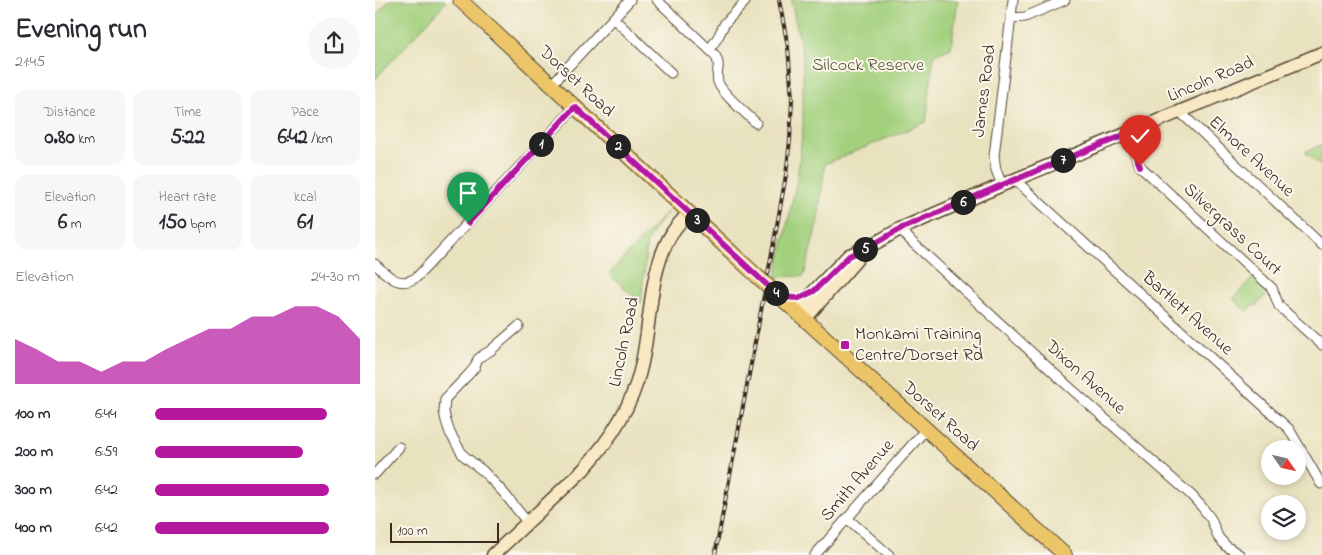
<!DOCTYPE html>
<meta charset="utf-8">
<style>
:root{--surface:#fff;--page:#f7f7f7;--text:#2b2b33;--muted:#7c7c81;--accent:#b5179e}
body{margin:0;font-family:"Indie Flower",sans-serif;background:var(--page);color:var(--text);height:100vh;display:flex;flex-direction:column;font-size:19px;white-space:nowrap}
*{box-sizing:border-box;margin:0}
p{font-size:16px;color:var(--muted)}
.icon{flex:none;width:28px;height:28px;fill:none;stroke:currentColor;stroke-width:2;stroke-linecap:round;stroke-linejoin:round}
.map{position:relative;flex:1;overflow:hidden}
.details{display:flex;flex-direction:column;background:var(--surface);width:375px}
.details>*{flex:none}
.needle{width:32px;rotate:124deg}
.fabs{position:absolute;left:886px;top:440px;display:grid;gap:10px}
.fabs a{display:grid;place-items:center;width:45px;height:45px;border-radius:50%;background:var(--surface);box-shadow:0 2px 8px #0003;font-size:25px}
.scale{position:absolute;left:15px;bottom:12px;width:109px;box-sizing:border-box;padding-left:5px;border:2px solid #3b2a1e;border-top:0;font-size:14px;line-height:18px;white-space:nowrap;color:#3b2a1e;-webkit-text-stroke:4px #fbf7ec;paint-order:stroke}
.pin{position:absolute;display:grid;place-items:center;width:42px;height:42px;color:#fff;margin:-51px -21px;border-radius:50% 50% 50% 0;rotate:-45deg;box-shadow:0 0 5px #0007}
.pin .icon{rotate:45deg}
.km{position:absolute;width:25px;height:25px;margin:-12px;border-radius:50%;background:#222;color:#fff;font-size:14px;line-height:25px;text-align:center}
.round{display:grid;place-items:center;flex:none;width:52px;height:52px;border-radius:26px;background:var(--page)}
.head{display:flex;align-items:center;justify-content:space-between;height:85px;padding:0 15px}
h1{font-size:28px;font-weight:700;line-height:38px}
.stats{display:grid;grid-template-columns:repeat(3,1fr);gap:8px;height:85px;padding:5px 15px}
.stats div{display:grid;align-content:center;border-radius:12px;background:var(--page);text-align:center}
.stats b{font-size:21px;font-weight:700}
.stats small{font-size:14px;font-weight:400}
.stats p{font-size:14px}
.chart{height:140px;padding:10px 15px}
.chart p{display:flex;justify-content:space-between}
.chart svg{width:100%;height:90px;margin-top:5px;fill:var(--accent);opacity:.7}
ul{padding:0 15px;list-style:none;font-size:16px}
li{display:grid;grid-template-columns:80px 60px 1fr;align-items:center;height:38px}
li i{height:12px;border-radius:6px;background:var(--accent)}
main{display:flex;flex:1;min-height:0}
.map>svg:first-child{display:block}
</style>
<main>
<section class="details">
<div class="head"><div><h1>Evening run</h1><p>21:45</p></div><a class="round"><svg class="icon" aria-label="share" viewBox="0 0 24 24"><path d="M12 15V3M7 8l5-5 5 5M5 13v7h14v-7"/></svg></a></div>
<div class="stats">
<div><p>Distance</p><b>0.80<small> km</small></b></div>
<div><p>Time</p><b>5:22</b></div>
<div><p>Pace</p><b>6:42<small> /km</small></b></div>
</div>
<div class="stats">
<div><p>Elevation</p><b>6<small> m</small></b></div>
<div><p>Heart rate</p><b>150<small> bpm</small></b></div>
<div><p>kcal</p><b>61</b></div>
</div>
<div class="chart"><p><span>Elevation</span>24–30 m</p>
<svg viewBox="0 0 160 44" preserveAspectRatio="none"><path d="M0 44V22L10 27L20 33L30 33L40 38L50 33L60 33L70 27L80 22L90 17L100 17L110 11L120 11L130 6L140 6L150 11L160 22V44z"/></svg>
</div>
<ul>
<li><b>100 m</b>6:44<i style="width:84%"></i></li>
<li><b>200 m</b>6:59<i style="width:72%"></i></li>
<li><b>300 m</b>6:42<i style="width:85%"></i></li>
<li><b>400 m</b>6:42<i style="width:85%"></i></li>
</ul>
</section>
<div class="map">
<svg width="947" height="555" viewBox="0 0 947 555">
<rect width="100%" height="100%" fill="#fbf7ec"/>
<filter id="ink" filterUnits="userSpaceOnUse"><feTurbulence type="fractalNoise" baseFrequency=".02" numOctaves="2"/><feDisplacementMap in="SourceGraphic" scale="10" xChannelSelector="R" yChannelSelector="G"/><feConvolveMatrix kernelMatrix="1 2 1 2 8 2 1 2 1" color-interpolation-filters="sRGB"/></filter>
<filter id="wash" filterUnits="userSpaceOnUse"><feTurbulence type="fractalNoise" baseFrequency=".0096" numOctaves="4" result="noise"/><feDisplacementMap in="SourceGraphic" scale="20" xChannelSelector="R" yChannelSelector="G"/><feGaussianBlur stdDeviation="1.12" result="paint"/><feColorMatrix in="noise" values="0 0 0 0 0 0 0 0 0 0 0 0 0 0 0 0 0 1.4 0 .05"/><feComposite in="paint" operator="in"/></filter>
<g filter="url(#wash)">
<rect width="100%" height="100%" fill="#e9e2bf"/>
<path fill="#a2d07d" stroke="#6e7d4e" d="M15 0H69L71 2 0 79V16Z
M416 0H583L576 48 559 55 551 122 450 164 443 220 429 276 401 277 422 179 428 127V57Z
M947 144V167L930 152Z
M293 211 279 229 272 242 266 303 234 274Z
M878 277 894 292 880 307 878 305 872 312 858 299Z"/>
</g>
<g filter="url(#ink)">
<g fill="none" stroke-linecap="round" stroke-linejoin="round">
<defs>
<path id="minor" d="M282 0 340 55C347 67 340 71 343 82 347 94 371 113 381 123
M238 18 296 73
M636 18 650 17 690 0
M335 49 343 37 350 23 370 2
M177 84 255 0
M805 112 947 245
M752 134 765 166 897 288 904 306 947 345
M640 180 914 429 946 484
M627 185 621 170 619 156 638 0
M525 229 537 242 692 385 816 495 827 507 836 519 843 537 851 546 865 555
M0 264C13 276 24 289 42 277L200 107
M144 326 115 351 108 355 103 359 100 367 94 374 70 399 69 412 71 421 75 433 88 455 108 471 128 492 153 523
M0 474 24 447
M473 519 514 555
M440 555 551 429"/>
<path id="secondary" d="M423 313 439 291 474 255 492 248 525 229 627 185 947 53
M430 319 482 259
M118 555 208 470C234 441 256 409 265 371 277 326 272 274 297 233 301 226 308 219 314 213"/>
<path id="primary" d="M85 0 382 276
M403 295 690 555"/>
</defs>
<use href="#minor" stroke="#554636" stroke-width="11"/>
<use href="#secondary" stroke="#554636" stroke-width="15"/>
<use href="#primary" stroke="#554636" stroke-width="16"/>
<use href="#minor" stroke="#fff" stroke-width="9"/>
<use href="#secondary" stroke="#f8e8c3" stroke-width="12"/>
<use href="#primary" stroke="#edc569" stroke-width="14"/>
<defs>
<path id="rail" d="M340 555 398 247 411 175 415 140 417 99 413 47 404 0"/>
</defs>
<use href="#rail" stroke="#3b2a1e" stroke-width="4"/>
<use href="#rail" stroke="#fbf7ec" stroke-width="2" stroke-dasharray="5.5" stroke-linecap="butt"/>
<defs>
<path id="primary-bridge" d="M382 276 403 295"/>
</defs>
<use href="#primary-bridge" stroke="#554636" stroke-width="16" stroke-linecap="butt"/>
<use href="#primary-bridge" stroke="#edc569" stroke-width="14"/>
</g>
</g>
<g fill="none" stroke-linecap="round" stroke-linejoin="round" filter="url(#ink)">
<defs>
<path id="route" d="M93 223 200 107 405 297 424 298 439 291 474 256 492 248 525 229 627 185 752 134 765 166"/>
</defs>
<use href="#route" stroke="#fff" stroke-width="10"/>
<use href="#route" stroke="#b5179e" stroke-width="6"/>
</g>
<rect fill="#b5179e" stroke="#fbf7ec" stroke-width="2" x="465" y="340" width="10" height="10" rx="2.5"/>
<g text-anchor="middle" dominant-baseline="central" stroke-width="4" stroke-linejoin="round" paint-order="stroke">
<g font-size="18" fill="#555436" stroke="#fbf7ec">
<text x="493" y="66">Silcock Reserve</text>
</g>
<g font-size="18" fill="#3b2a1e" stroke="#fbf7ec">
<text transform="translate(836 80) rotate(-23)">Lincoln Road</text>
<text transform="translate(201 82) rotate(43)">Dorset Road</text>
<text transform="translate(610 91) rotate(-83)">James Road</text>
<text transform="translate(876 157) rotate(43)">Elmore Avenue</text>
<text transform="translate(857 230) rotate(43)">Silvergrass Court</text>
<text transform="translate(812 314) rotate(42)">Bartlett Avenue</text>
<text transform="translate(250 342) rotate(-78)">Lincoln Road</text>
<text transform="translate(710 378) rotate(42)">Dixon Avenue</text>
<text transform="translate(565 417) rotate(42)">Dorset Road</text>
<text transform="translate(483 481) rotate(-49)">Smith Avenue</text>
</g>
<g font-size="18" fill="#3b2a1e" stroke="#fbf7ec" text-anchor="start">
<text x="480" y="335">Monkami Training<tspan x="480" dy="21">Centre/Dorset Rd</tspan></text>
</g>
</g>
</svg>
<div class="fabs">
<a><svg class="needle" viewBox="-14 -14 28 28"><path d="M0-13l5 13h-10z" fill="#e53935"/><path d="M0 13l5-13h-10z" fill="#7c7c81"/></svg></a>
<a><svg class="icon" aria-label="layers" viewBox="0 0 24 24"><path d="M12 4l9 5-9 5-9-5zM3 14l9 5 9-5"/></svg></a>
</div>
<div class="scale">100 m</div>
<div class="pin" style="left:93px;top:223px;background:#1e9e55"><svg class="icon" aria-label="arrive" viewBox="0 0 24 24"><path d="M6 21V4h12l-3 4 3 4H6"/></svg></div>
<div class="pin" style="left:765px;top:166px;background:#d93025"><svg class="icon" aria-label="check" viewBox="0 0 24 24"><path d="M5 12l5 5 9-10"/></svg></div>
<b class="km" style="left:166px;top:144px">1</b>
<b class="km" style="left:243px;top:146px">2</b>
<b class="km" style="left:322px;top:220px">3</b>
<b class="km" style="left:401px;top:293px">4</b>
<b class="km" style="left:490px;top:249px">5</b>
<b class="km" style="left:588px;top:202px">6</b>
<b class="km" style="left:688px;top:160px">7</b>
</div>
</main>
